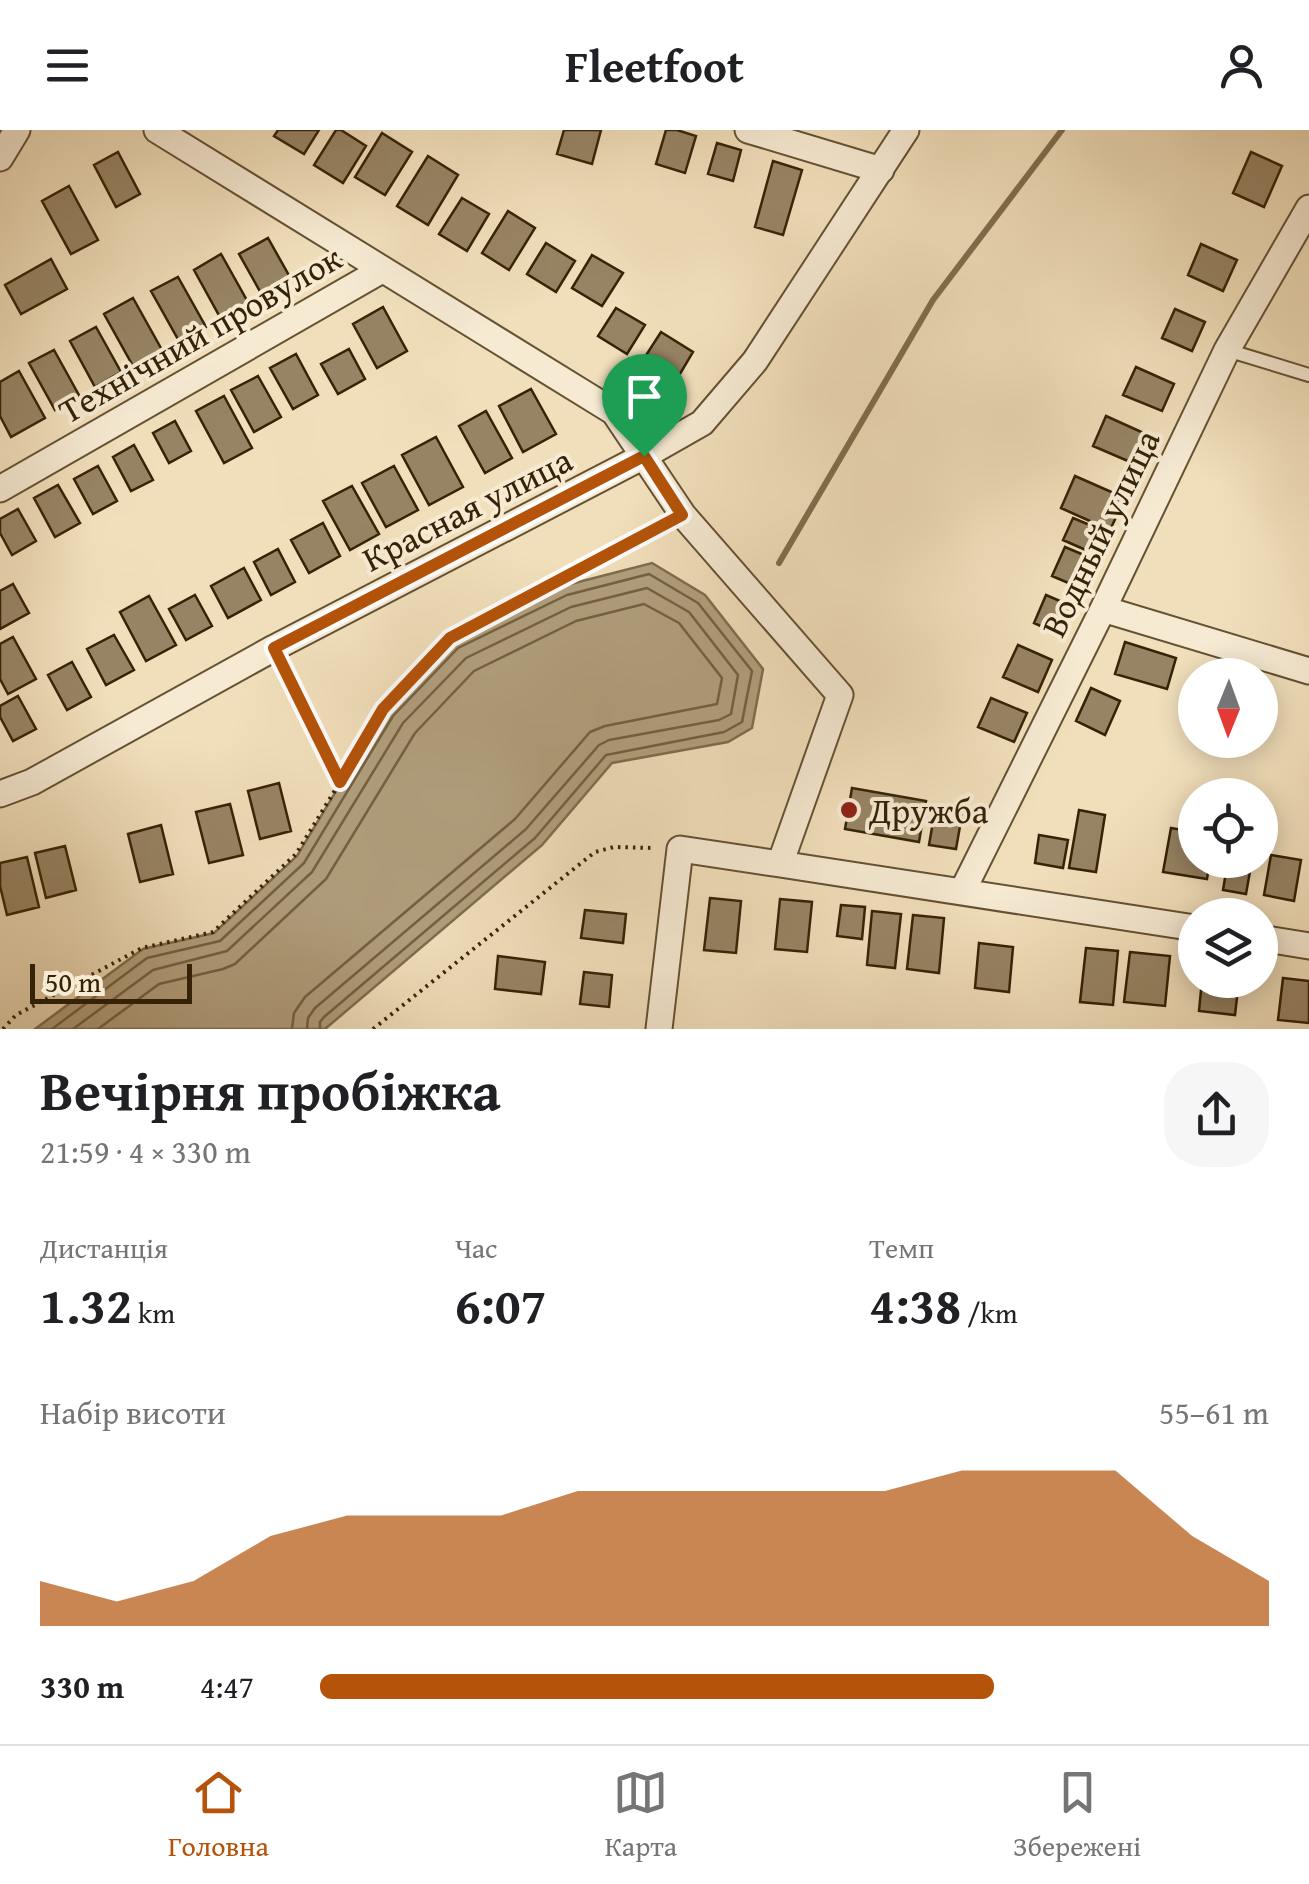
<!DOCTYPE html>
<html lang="uk">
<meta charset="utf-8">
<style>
:root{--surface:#fff;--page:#f6f6f6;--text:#202124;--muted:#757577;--line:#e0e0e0;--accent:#b45309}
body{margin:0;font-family:"Gentium Book Plus",serif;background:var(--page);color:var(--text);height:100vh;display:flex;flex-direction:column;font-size:38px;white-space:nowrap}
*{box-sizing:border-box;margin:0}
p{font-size:32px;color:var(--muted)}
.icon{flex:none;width:55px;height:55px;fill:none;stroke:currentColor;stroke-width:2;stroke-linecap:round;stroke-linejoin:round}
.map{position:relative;height:899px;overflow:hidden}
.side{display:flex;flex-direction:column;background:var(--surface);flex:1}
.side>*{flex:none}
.needle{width:65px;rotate:181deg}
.buttons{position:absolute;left:1178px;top:528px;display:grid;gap:20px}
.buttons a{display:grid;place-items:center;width:100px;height:100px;border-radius:50%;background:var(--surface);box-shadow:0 5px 25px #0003;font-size:50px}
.scale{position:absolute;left:30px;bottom:25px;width:162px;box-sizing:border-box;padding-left:10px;border:5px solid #362206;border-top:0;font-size:28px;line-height:35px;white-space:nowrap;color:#362206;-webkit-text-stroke:8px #f6ead3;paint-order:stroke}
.pin{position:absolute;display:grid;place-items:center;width:85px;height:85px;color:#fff;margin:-102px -42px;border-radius:50% 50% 50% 0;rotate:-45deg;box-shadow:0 0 10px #0007}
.pin .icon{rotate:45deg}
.round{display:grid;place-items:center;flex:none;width:105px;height:105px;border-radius:40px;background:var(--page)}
.head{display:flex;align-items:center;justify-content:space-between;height:170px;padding:0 40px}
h1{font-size:55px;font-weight:700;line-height:75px}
.figures{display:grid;grid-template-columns:repeat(3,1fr);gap:15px;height:170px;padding:10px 40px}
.figures div{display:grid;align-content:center}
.figures b{font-size:50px;font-weight:700}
.figures small{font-size:28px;font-weight:400}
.figures p{font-size:28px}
.chart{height:280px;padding:20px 40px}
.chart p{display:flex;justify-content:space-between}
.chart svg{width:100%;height:180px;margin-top:10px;fill:var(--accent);opacity:.7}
ul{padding:0 40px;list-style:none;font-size:32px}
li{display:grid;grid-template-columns:160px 120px 1fr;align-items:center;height:75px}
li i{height:25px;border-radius:12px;background:var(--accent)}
header{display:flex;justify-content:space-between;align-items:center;height:130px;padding:0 40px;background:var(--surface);font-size:45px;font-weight:700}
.menu{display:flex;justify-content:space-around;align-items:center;height:140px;border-top:2px solid var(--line);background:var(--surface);font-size:28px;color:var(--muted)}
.menu a{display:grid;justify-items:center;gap:5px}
.menu .on{color:var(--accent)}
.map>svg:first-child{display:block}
</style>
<header><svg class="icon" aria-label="menu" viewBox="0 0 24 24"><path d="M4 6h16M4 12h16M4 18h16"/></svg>Fleetfoot<svg class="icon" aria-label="person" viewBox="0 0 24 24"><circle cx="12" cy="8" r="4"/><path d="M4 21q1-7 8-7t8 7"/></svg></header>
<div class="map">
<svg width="1309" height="899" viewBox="0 0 1309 899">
<rect width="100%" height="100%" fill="#f1dfbb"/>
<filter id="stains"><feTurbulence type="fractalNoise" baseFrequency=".002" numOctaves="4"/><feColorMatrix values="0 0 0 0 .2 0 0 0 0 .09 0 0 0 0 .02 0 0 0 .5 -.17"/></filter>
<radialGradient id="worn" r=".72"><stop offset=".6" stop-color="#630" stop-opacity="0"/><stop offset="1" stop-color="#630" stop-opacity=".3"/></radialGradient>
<path fill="#b19f7d" stroke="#806d4d" stroke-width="2.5" d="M652 433 705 465 763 539 752 598 728 612 612 633 542 715 325 899H35L143 819 214 803 297 726 385 580 452 509 563 456Z"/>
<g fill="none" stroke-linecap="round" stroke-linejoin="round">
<path stroke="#746042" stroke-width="2.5" d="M52 899 147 828 220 811 304 733 393 586 458 518 567 465 649 444 698 473 752 541 742 592 724 602 606 625 535 708 324 887 320 892V899
M73 899 153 840 227 821 312 742 403 593 466 528 571 477 647 458 689 482 738 545 731 584 719 590 609 610 599 615 526 699 315 878 308 888 307 899
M98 899 159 854 223 839 235 834 326 749 415 603 474 541 576 491 644 474 679 493 722 548 717 574 605 596 590 602 515 689 305 867 294 883 292 899"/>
<path stroke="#806d4d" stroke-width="6" d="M779 433 933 170 1062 0"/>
</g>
<path fill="#978464" stroke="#362206" stroke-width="2.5" d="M278 0H319L304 24 274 6Z
M336 0H341L366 16 343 53 314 35Z
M564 0H601L592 34 557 24Z
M666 0H677L696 6 685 43 656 34Z
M382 3 412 22 385 65 355 47Z
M717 13 741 20 733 51 708 44Z
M118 22 140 64 116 77 94 35Z
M1251 22 1282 36 1264 77 1233 63Z
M428 26 458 45 428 95 397 76Z
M773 31 802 40 783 105 755 97Z
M69 56 98 110 71 124 42 71Z
M462 68 489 84 467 121 439 104Z
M508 81 535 98 509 140 482 123Z
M268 108 291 149 262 165 239 124Z
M546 113 575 131 556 162 527 144Z
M1201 114 1237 130 1223 161 1188 145Z
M221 124 249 174 221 189 194 140Z
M592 125 623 143 602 176 572 158Z
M51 129 67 159 21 184 5 155Z
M178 147 206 197 179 211 151 161Z
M133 168 162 220 133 236 104 184Z
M383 177 407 221 377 238 353 194Z
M616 178 645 195 627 224 598 206Z
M1175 179 1205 192 1192 221 1162 208Z
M96 197 121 242 95 257 70 211Z
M661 202 693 222 674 254 641 233Z
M349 219 365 249 338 264 321 234Z
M54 220 80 267 55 280 29 233Z
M296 224 318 265 293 279 270 238Z
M1136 237 1174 254 1162 281 1123 265Z
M19 241 45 288 11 307 0 286V252Z
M258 246 281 287 254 302 231 260Z
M531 259 556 304 523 322 499 276Z
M224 266 252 318 224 333 196 281Z
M486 281 512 328 485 343 459 296Z
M1106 286 1148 305 1135 334 1093 316Z
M175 291 191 321 169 333 153 303Z
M436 307 463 357 429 375 402 325Z
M134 315 153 350 131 361 113 327Z
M98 336 117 371 93 384 74 349Z
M394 336 418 380 386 397 362 353Z
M1075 346 1125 368 1110 400 1061 378Z
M58 355 80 393 55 407 34 368Z
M352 356 379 404 350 420 323 371Z
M18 379 36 411 12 425 0 403V389Z
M1073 388 1097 398 1088 421 1063 410Z
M323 393 340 426 309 443 291 410Z
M1065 417 1098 431 1085 460 1052 446Z
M278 419 295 452 271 465 254 432Z
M244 438 261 470 228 488 211 456Z
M13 454 29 483 0 499V461Z
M195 465 212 496 186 510 169 479Z
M1046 465 1076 478 1063 506 1034 493Z
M149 466 176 515 146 531 120 482Z
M114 505 134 540 106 555 87 519Z
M13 507 36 549 8 564 0 549V514Z
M1125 512 1176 528 1167 559 1115 544Z
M1018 515 1052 530 1038 562 1003 547Z
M72 532 91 567 67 580 48 545Z
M1091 558 1120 571 1105 605 1076 591Z
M18 566 36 599 13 611 0 587V576Z
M991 568 1027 583 1014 612 978 597Z
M279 653 291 701 260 709 248 661Z
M852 658 926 671 919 712 845 699Z
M230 674 243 725 209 733 196 682Z
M935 680 962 685 956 719 929 715Z
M1079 680 1105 685 1096 742 1069 738Z
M161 695 173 744 140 752 128 704Z
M1171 698 1195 702V730H1210L1207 749 1163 742Z
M1039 705 1068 710 1063 738 1035 733Z
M65 716 76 760 46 768 35 723Z
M1271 725 1301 730 1294 771 1264 765Z
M27 727 39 777 7 785 0 756V733Z
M1228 730H1252L1246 764 1223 760Z
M710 768 741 771 736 823 704 820Z
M780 769 812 772 807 822 775 819Z
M841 775 865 777 862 809 837 806Z
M585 780 626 784 623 813 581 808Z
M872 781 901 784 895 838 867 835Z
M913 785 944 788 939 843 907 839Z
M979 813 1013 817 1009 862 975 858Z
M1086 818 1118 821 1113 875 1080 872Z
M1130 822 1170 826 1165 876 1124 872Z
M498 826 545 832 541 864 495 859Z
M584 842 612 845 609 877 580 874Z
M1283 848 1309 851V893L1278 890Z
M1202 850H1239L1235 885 1199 881Z"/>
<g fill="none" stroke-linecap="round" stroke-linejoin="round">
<defs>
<path id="service" d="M1227 220 1309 245"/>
<path id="minor" d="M157 0 614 282 683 385 840 565 780 734 680 719 659 899
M748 0 881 40
M0 28 17 0
M0 359 382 140
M1103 479 1309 541
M0 664 32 652 274 518 644 326 702 293 755 231 906 0
M780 734 1195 798
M962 762 1103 479 1227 220 1309 78
M1260 808 1309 816"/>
</defs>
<use href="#service" stroke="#655133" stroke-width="16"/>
<use href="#minor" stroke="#655133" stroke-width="29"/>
<path stroke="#362206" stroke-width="4" stroke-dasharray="2.5 5" stroke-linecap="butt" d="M340 652 383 579 450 508 661 397
M3 899 16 885 142 818 213 802 296 724 340 652 284 538
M373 899 595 722 614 717 655 718"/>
<use href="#service" stroke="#f6ead3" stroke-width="12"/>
<use href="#minor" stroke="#f6ead3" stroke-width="25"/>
</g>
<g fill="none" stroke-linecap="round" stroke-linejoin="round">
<defs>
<path id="route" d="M644 326 682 385 450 508 383 579 340 652 274 518Z"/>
</defs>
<use href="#route" stroke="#fff" stroke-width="20"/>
<use href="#route" stroke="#b45309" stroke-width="12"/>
</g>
<circle fill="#8f2418" stroke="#f6ead3" stroke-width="4" cx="849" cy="680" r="10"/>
<g text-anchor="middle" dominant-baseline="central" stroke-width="8" stroke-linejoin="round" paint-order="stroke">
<g font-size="35" fill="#362206" stroke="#f6ead3">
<text transform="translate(200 204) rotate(-30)">Технічний провулок</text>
<text transform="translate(467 379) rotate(-27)">Красная улица</text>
<text transform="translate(1100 403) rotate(-64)">Водный улица</text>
</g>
<g font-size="35" fill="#362206" stroke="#f6ead3" text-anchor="start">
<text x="869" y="680">Дружба</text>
</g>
</g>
<rect width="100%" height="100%" filter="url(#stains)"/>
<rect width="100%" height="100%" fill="url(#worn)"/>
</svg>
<div class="buttons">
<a><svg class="needle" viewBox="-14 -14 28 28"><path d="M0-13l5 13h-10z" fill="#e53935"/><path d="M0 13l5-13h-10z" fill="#757577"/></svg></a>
<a><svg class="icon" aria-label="locate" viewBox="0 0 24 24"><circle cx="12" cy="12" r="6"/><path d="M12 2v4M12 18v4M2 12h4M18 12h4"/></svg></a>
<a><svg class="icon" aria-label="layers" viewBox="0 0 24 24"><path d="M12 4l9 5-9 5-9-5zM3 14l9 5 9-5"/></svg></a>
</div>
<div class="scale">50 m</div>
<div class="pin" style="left:644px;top:326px;background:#1e9e55"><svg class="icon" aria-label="arrive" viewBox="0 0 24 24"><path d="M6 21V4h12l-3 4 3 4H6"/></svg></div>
</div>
<section class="side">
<div class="head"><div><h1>Вечірня пробіжка</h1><p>21:59 · 4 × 330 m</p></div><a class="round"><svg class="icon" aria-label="share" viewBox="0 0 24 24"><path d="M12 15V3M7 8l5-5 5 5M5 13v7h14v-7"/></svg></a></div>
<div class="figures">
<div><p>Дистанція</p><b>1.32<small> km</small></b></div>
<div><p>Час</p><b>6:07</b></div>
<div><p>Темп</p><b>4:38<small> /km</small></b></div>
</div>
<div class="chart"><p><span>Набір висоти</span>55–61 m</p>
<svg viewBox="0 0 160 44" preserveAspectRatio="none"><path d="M0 44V33L10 38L20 33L30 22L40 17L50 17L60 17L70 11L80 11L90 11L100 11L110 11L120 6L130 6L140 6L150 22L160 33V44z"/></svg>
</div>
<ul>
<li><b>330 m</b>4:47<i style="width:71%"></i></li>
</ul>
</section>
<nav class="menu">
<a class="on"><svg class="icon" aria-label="home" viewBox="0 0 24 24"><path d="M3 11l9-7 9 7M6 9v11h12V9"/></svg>Головна</a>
<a><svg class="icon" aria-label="map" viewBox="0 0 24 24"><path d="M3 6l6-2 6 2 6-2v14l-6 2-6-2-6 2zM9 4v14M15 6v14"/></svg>Карта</a>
<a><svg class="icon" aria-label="saved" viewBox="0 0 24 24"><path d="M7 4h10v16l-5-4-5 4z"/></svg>Збережені</a>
</nav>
